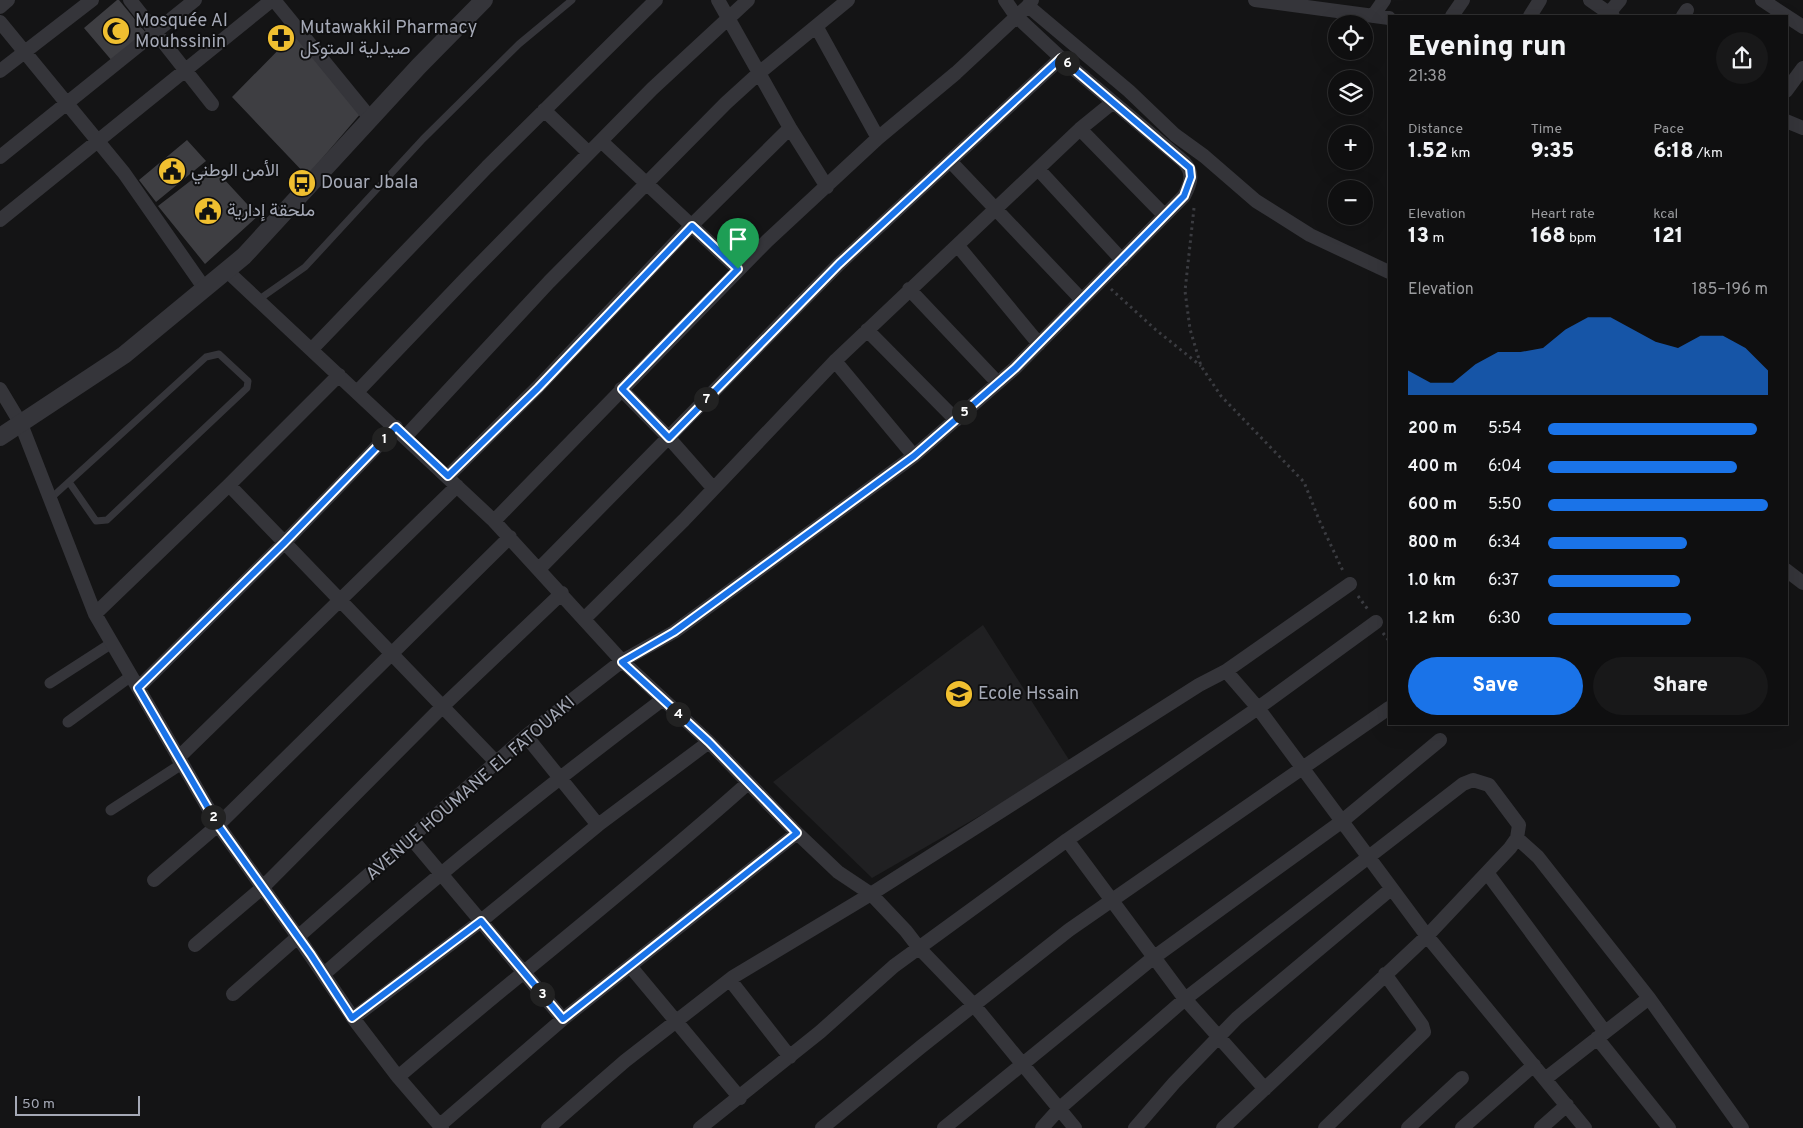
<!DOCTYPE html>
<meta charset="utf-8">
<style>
:root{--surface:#0f0f10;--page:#181819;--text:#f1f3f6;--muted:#9b9c9f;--line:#2f2f30;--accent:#1a73e8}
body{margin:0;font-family:Overpass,Vazirmatn,sans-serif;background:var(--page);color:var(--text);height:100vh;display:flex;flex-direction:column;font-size:19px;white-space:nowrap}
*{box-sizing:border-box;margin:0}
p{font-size:16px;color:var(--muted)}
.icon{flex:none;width:28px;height:28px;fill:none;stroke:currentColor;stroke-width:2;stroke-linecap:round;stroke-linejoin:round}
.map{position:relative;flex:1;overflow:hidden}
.drawer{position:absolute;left:1388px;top:15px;width:400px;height:710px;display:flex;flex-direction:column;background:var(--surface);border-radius:0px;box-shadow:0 5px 20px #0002,0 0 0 1px var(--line)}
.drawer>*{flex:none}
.buttons{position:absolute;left:1328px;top:15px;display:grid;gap:10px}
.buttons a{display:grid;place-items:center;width:45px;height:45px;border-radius:50%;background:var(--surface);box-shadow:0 5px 20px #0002,0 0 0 1px var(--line);font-size:25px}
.scale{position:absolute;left:15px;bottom:12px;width:125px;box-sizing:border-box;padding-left:5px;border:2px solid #a5a9b6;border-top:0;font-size:14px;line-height:18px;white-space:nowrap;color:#a5a9b6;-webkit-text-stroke:4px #0f0f10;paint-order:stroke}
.pin{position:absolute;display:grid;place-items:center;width:42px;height:42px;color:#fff;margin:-51px -21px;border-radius:50% 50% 50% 0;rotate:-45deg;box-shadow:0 0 5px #0007}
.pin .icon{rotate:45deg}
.km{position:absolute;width:25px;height:25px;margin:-12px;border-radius:50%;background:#222;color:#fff;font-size:14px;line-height:25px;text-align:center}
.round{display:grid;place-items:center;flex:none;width:52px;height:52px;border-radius:26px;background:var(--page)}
.overview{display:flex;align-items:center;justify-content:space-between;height:85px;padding:0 20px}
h1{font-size:28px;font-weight:800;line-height:38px}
.stats{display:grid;grid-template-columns:repeat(3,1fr);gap:8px;height:85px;padding:5px 20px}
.stats div{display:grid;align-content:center}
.stats b{font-size:21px;font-weight:800}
.stats small{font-size:14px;font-weight:400}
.stats p{font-size:14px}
.chart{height:140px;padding:10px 20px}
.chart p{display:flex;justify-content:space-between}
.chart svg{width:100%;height:90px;margin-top:5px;fill:var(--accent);opacity:.7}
.action{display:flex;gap:10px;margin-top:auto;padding:10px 20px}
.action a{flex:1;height:58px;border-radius:30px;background:var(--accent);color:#fff;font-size:20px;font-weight:800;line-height:58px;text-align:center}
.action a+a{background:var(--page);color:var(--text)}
ul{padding:0 20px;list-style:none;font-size:16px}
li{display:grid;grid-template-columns:80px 60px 1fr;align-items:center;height:38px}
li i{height:12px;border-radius:6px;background:var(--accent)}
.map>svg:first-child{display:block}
</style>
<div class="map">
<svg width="1803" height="1128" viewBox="0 0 1803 1128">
<rect width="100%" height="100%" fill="#141415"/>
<path fill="#202022" d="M983 625 1071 763 872 878 773 782Z"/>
<path fill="#3e3e42" d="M117 0H119L147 34 113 62 84 28Z
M294 34 362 112 307 176 232 97Z
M187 140 206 161 156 202 139 180Z
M211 165 258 216 205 264 158 206Z"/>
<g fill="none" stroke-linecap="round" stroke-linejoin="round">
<path stroke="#3b3c41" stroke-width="3" stroke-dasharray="2.5 4" stroke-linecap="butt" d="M1194 208 1185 291 1190 329 1201 366 1221 396 1304 482 1320 522 1343 571
M1111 289 1156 330 1201 366
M1358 596 1369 611
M1383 633 1389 641"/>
<path stroke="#35353a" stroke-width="7" d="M258 300 305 267 423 139 519 44 572 0
M50 499 206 357 219 354 248 381 247 388 107 520 96 521 69 482"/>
<path stroke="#35353a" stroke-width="11" d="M50 683 112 643
M68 722 131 676
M111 810 182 764"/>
<path stroke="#35353a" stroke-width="14" d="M130 0 212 104
M274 0 371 119
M718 0 790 128 827 187
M1255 0 1389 18
M1590 0 1613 16
M1762 0 1803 27
M1028 6 1129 91 1175 135 1204 156 1256 201 1310 235 1389 272
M0 7 8 0
M1609 13 1620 0
M1373 16 1384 0
M1452 16 1463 0
M1530 16 1540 0
M1683 16 1687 10
M0 22 124 173 205 289
M816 26 878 138
M0 71 92 0
M1786 91 1803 68
M544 110 589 153
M1786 121 1803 128
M1080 129 1164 215
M601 141 738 269
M0 157 195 0
M951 162 1081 299
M1038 169 1122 260
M0 220 272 0
M958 246 1039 344
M227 271 494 521 622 661 709 742 797 833 838 872 871 894 906 931 919 948 973 1004 1075 1128
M909 289 998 383
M867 330 956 420
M312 349 487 167 656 0
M835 361 914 456
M0 389 21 424 95 614 218 825 298 937 353 1018 398 1077 442 1128
M621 389 669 438 713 488
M357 392 466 278 652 89 748 0
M406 436 549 282 726 103 759 73 848 0
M448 476 537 388 691 226 790 128
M229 485 496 762
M494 521 767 241 878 138 956 73 1028 6 1032 0
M540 568 839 264 1061 58
M1786 570 1803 583
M95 614 229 485 339 375
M584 619 684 520 835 361 1080 129 1112 103
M1226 671 1350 584
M138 688 284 543 396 427
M526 736 598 825
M178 758 457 486
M411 838 563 1019
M1517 838 1538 857 1649 998 1742 1128
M1067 840 1185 999 1265 1089
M1488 874 1605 1032
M154 880 218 825 510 537
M195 945 262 888 442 707 562 593
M630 966 740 1098
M324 974C433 878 546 787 662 700
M730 980 790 1057
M233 994 526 736 622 661 674 632 914 456 1015 368 1184 196C1191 183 1194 173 1184 162L1061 58 1016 16 1005 0
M353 1018 481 921 598 825 709 742
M1597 1038 1669 1128
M398 1077C514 978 634 885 748 783
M1545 1079 1649 998
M440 1125 563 1019 797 833
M548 1128 625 1061 733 977 871 894 1199 685 1226 671 1258 708 1427 936 1585 1128
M700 1128 820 1032 894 966 1067 840 1258 708 1376 622
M822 1128 922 1046 1069 930 1389 708
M944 1128 1153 958 1341 822 1440 740
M1042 1128 1060 1108 1185 999 1463 784 1473 780 1489 785 1519 825 1517 838 1510 848 1427 936 1223 1128
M1135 1128 1174 1083 1237 1018 1391 889
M1325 1128 1424 1032 1422 1025 1385 974
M1408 1128 1462 1078
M1462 1128 1534 1065
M1541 1128 1567 1105"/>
<path stroke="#35353a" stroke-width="18" d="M0 437 124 355 244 256 419 66 484 0"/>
</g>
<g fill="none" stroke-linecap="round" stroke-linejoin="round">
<defs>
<path id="route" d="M1061 58 1190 168 1191 177 1184 196 1015 368 914 456 674 632 622 662 709 742 797 833 563 1019 481 921 352 1018 311 955 218 825 138 688 284 543 396 427 448 476 538 388 692 226 738 269 622 389 669 438 839 264Z"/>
</defs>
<use href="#route" stroke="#fff" stroke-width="10"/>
<use href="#route" stroke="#1a73e8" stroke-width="6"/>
</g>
<defs>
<symbol id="mosque-disc" viewBox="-11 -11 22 22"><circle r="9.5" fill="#f0bf30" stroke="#0f0f10"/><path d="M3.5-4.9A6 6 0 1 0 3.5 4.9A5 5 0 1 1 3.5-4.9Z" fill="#111"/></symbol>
<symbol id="pharmacy-disc" viewBox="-11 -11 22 22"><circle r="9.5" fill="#f0bf30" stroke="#0f0f10"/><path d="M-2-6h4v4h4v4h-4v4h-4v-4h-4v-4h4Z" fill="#111"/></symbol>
<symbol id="civic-disc" viewBox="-11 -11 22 22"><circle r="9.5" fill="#f0bf30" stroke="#0f0f10"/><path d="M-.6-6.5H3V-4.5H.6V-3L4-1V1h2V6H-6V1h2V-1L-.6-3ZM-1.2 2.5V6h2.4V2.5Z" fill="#111"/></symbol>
<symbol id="bus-disc" viewBox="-11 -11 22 22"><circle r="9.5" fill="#f0bf30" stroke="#0f0f10"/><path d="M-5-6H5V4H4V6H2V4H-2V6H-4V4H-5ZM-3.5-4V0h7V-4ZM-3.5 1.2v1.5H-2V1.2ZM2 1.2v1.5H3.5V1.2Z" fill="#111"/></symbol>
<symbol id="school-disc" viewBox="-11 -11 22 22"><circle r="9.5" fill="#f0bf30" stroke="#0f0f10"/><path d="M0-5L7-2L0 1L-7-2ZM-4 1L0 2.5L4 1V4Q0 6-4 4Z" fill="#111"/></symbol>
</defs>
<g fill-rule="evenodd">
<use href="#mosque-disc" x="100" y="15" width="32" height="32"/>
<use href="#pharmacy-disc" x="265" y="22" width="32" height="32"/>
<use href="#civic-disc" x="156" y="155" width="32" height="32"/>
<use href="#bus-disc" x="286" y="167" width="32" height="32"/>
<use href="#civic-disc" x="192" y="195" width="32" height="32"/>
<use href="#school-disc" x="943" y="678" width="32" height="32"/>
</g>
<g text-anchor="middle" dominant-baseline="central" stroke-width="4" stroke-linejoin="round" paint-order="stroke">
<g font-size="18" fill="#a5a9b6" stroke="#0f0f10" text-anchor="start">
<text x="135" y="21">Mosquée Al<tspan x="135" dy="21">Mouhssinin</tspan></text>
<text x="300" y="28">Mutawakkil Pharmacy<tspan x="300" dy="21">صيدلية المتوكل</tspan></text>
<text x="191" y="171">الأمن الوطني</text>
<text x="321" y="183">Douar Jbala</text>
<text x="227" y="211">ملحقة إدارية</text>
<text x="978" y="694">Ecole Hssain</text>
</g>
<g font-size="18" fill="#a5a9b6" stroke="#0f0f10">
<text transform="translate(471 789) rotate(-41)">AVENUE HOUMANE EL FATOUAKI</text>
</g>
</g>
</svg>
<div class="buttons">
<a><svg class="icon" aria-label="locate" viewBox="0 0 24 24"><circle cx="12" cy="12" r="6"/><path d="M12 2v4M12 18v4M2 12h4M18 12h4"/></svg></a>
<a><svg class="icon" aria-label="layers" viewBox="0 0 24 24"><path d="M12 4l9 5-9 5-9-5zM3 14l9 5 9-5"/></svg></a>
<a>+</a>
<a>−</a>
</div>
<div class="scale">50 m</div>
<div class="pin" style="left:738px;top:269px;background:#1e9e55"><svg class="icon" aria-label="arrive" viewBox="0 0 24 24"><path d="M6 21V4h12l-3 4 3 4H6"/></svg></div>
<b class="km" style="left:384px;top:439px">1</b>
<b class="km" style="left:213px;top:817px">2</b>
<b class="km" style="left:542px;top:994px">3</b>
<b class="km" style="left:678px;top:714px">4</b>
<b class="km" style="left:964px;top:412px">5</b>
<b class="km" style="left:1067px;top:63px">6</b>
<b class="km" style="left:706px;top:399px">7</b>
<section class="drawer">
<div class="overview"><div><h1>Evening run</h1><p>21:38</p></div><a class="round"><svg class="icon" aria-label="share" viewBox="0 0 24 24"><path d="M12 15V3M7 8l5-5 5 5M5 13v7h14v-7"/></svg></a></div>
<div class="stats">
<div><p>Distance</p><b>1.52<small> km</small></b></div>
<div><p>Time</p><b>9:35</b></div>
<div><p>Pace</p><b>6:18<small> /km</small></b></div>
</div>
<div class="stats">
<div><p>Elevation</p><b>13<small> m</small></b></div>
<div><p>Heart rate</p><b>168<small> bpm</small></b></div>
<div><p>kcal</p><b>121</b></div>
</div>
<div class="chart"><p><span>Elevation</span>185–196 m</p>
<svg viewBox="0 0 160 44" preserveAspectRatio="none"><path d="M0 44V32L10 38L20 38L30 29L40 23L50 23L60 21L70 12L80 6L90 6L100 12L110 18L120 21L130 15L140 15L150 21L160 32V44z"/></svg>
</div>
<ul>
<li><b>200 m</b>5:54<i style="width:95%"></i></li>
<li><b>400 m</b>6:04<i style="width:86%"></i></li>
<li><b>600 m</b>5:50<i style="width:100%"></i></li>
<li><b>800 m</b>6:34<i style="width:63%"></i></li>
<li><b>1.0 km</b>6:37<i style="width:60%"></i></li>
<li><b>1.2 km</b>6:30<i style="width:65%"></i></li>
</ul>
<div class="action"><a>Save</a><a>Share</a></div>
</section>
</div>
